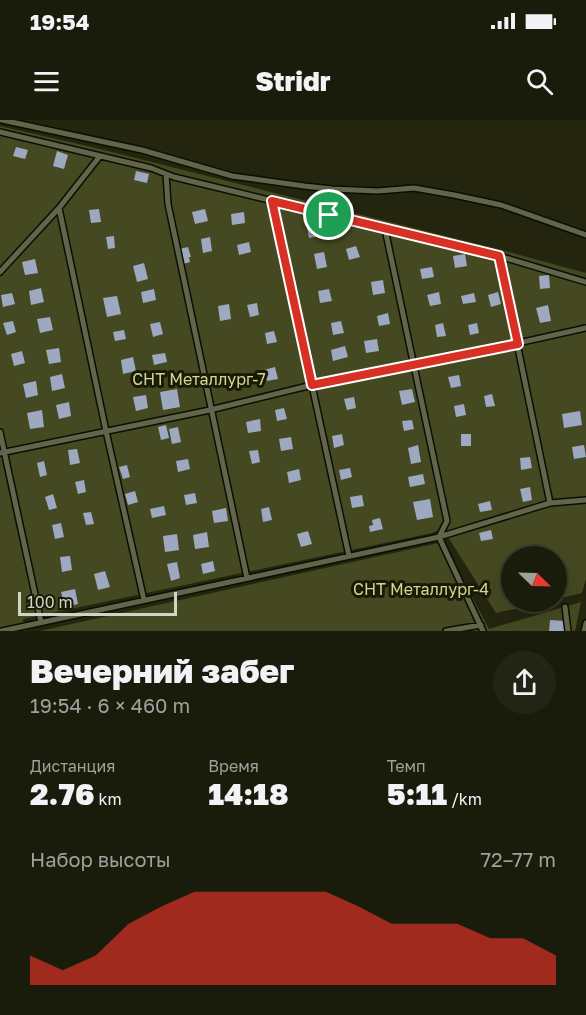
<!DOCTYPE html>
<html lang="ru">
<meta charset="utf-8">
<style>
:root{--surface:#1a1c0b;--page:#232514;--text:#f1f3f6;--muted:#9fa19d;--line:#383a2c;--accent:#d93025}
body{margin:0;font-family:"Golos Text",sans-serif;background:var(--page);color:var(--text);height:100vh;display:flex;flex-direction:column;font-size:22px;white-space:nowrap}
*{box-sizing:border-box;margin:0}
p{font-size:20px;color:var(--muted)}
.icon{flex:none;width:33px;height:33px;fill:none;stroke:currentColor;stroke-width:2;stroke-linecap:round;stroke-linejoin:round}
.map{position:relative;height:511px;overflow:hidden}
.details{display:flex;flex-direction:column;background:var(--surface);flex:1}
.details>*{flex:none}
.needle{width:39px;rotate:113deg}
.buttons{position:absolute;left:501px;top:426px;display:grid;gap:12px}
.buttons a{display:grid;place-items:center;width:66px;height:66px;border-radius:50%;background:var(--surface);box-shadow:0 6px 24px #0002,0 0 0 2px var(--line);font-size:30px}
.scale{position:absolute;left:18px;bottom:15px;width:159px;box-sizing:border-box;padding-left:6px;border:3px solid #d1d3c6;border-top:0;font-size:16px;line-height:21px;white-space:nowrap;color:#d1d3c6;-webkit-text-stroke:4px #191b06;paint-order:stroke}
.pin{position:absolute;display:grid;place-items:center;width:51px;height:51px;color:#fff;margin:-26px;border:3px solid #fff;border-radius:50%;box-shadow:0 2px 6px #0007}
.round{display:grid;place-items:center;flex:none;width:63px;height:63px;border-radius:32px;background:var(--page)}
.head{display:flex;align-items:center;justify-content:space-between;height:102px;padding:0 30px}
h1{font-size:33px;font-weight:800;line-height:45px}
.figures{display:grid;grid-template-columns:repeat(3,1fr);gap:9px;height:102px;padding:6px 30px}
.figures div{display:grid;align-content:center}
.figures b{font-size:30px;font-weight:800}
.figures small{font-size:16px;font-weight:400}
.figures p{font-size:16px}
.chart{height:168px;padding:12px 30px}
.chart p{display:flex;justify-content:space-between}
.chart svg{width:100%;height:108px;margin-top:6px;fill:var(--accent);opacity:.7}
.status{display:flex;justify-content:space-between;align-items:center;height:42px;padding:0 30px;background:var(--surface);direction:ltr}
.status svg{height:16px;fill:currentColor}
header{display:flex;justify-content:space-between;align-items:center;height:78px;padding:0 30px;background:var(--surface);font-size:27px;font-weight:800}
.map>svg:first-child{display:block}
</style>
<div class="status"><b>19:54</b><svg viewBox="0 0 49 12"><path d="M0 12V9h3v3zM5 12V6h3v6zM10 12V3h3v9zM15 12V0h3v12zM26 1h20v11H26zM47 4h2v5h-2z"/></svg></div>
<header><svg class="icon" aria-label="menu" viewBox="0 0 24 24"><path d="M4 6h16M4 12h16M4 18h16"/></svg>Stridr<svg class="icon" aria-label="search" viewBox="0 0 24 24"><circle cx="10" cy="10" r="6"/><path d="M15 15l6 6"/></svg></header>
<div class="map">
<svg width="586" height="511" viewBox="0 0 586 511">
<rect width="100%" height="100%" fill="#23250f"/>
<path fill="#454921" d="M0 6 100 29 505 131 586 153V459L582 473 557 479 556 436H512V482H547L496 493 443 409 432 413 23 499 25 511H0Z
M443 422 489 509 581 482 575 511H40Z"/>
<path fill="#9da8c1" d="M16 27 28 30 25 39 13 36Z
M57 31 68 35 64 49 53 46Z
M136 51 149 54 147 63 134 60Z
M99 89 101 102 91 103 89 90Z
M205 89 208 101 195 104 192 92Z
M244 92 245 103 232 105 231 94Z
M318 105 320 116 309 118 307 107Z
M114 116 115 128 108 129 106 117Z
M210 117 212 131 203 133 201 119Z
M249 122 251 132 239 135 237 125Z
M356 126 360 137 349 140 346 129Z
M188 127 191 137H189L190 142 183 144 179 129Z
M324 132 327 147 317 149 314 134Z
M465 134 467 146 455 148 453 136Z
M35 139 38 153 25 155 22 142Z
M144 143 148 159 137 162 133 146Z
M432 147 434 157 422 159 420 149Z
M549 155 550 168 540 169 539 156Z
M383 160 385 173 373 175 371 162Z
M41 168 44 182 31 185 29 171Z
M154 169 156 180 143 183 141 172Z
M329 169 332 181 320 183 318 171Z
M439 172 441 184 430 186 427 175Z
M498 172 501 184 491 187 488 175Z
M12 173 15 184 3 187 1 175Z
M474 173 476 182 463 184 461 176Z
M117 176 121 194 107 197 103 178Z
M257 183 259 195 250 197 247 185Z
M229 184 231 199 220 201 218 186Z
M548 185 551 201 540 203 536 188Z
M388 193 390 204 379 206 377 196Z
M50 197 53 210 40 213 37 199Z
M13 201 16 212 7 215 3 203Z
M341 201 344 213 333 215 331 203Z
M160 202 163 214 153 217 150 204Z
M443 203 446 216 437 217 435 205Z
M477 203 479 213 470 215 468 205Z
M124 210 126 219 115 221 113 212Z
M274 211 277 222 267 224 265 213Z
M377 219 379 231 366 233 364 221Z
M345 226 348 237 333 241 331 230Z
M59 228 61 242 49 244 46 230Z
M22 231 25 243 14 246 11 234Z
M165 233 167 242 154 245 152 235Z
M133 237 136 251 123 254 121 240Z
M275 247 278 259 267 261 264 250Z
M62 254 65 268 52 271 50 257Z
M241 255 243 265 232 268 230 257Z
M459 255 461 266 451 268 448 257Z
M36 261 38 275 26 278 23 264Z
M177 269 180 287 163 290 160 272Z
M412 269 415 282 402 285 399 271Z
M492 274 495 286 486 287 484 276Z
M146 275 148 288 136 291 133 277Z
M354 277 356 288 347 290 344 279Z
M69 282 71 296 59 299 56 285Z
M464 284 466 295 456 297 454 286Z
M284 288 287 299 277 301 275 290Z
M42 290 44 307 30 309 27 293Z
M580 291 582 305 564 308 562 294Z
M260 299 261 311 248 313 246 302Z
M412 300 414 309 404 311 402 301Z
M166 305 169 318 161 320 158 307Z
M178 307 181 322 172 324 169 309Z
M342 314 344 325 334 328 332 316Z
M461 314H471V326H461Z
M291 317 293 329 281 331 279 319Z
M418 325 421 342 411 344 408 328Z
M584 325 586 337 574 339 572 327Z
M77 329 80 343 70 345 68 330Z
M258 330 260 342 252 344 249 331Z
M530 337 532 348 521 350 520 338Z
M188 339 190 349 178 352 176 341Z
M44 341 47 355 40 357 37 343Z
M127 345 130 357 123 359 119 347Z
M350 348 352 357 341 360 339 350Z
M299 349 301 360 289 363 287 352Z
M423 354 425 364 410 367 408 357Z
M84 360 86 372 78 374 75 362Z
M530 367 532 380 523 382 520 369Z
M135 371 138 382 128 385 125 374Z
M195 373 197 383 186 385 184 375Z
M53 374 57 388 49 390 45 377Z
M362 375 364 386 352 388 350 377Z
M430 379 433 397 417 400 413 382Z
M490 381 492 390 480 392 478 384Z
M164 386 166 395 152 398 150 389Z
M269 387 272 400 263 402 261 389Z
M226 388 228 401 214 403 212 391Z
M91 392 94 404 86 405 83 393Z
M380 398 383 409 370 412 369 406 373 405 372 400Z
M61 403 64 417 55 419 52 405Z
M491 410 493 419 481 421 479 413Z
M308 411 312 424 301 427 297 414Z
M207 412 209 427 195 429 193 415Z
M177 414 179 430 165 432 163 416Z
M70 436 72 450 62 452 60 437Z
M213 441 215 451 203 454 201 444Z
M177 442 180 458 171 461 167 444Z
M105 451 110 467 98 470 94 454Z
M75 469 78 484 65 487 61 472Z
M550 500 565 501V511H549Z"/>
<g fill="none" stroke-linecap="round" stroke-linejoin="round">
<defs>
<path id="lane" d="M2 0 142 30 232 56 304 66 332 69 378 71 414 68 454 75 501 85 586 115
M0 12 151 48 174 57 499 136 586 162
M166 54 168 84 247 458
M272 81 349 436
M59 88 106 311 144 480
M385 109 414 246 586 208
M499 136 550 383
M0 152 59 88 100 36
M0 312 41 502
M0 333 210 290 312 265 414 246 447 401 439 417 483 511
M565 487 568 511
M2 511 439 417 550 383 586 380
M446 511 481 505
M584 511 586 503"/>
</defs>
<use href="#lane" stroke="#0c0e00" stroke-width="8"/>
<use href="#lane" stroke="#62654c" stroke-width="5"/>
</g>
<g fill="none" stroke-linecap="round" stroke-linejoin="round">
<defs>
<path id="route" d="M272 81 499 136 518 224 312 265Z"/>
</defs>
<use href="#route" stroke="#fff" stroke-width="12"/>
<use href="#route" stroke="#d93025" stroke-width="8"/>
</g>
<g text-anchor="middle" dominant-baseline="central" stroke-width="6" stroke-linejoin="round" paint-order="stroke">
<g font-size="16" fill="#d1d991" stroke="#191b06">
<text x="199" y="259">СНТ Металлург-7</text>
<text x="421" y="469">СНТ Металлург-4</text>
</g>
</g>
</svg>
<div class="buttons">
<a><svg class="needle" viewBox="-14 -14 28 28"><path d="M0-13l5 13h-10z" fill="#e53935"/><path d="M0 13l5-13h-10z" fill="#9fa19d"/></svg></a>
</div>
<div class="scale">100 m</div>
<div class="pin" style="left:329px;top:95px;background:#1e9e55"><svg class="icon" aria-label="arrive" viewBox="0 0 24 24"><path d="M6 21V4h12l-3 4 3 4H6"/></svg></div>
</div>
<section class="details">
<div class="head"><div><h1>Вечерний забег</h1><p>19:54 · 6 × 460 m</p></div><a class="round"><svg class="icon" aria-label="share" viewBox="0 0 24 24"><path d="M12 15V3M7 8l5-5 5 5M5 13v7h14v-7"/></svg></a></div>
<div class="figures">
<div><p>Дистанция</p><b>2.76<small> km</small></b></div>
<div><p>Время</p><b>14:18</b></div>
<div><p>Темп</p><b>5:11<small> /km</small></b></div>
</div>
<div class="chart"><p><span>Набор высоты</span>72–77 m</p>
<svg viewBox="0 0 160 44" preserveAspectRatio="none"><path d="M0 44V32L10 38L20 32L30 19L40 12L50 6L60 6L70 6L80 6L90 6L100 12L110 19L120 19L130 19L140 25L150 25L160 32V44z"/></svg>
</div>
</section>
